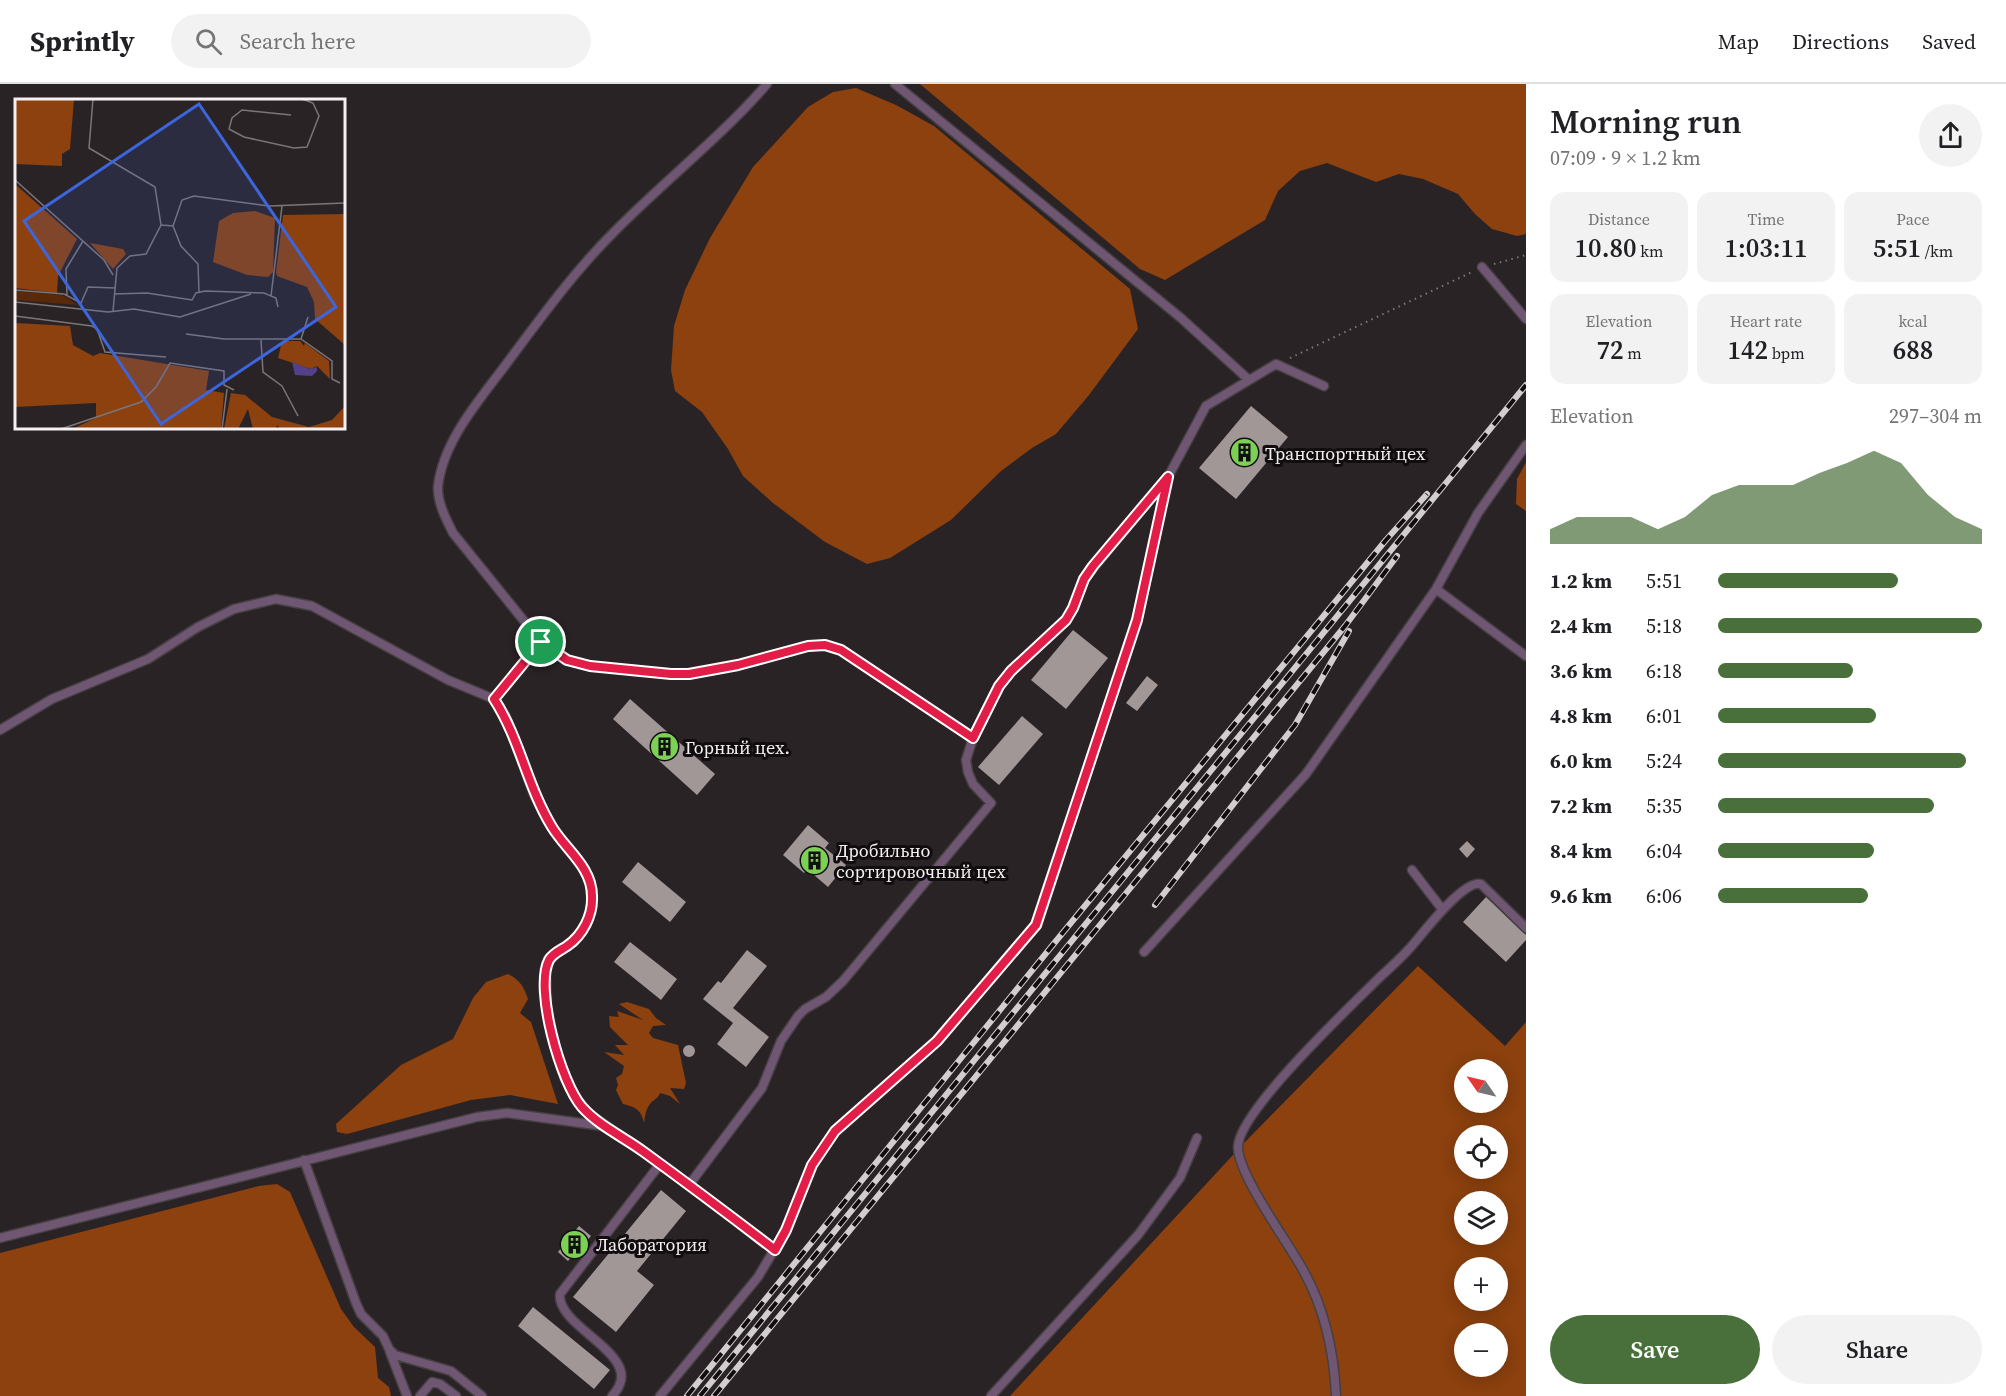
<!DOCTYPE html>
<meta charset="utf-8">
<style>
:root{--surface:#fff;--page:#f2f2f2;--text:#202124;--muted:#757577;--line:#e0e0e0;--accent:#49703a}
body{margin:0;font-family:"Source Serif 4",serif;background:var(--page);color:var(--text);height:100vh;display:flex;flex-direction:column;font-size:22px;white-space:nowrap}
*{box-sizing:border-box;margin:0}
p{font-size:20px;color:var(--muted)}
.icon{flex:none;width:33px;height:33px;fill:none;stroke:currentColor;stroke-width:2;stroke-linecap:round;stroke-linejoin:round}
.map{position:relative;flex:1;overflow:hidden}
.sheet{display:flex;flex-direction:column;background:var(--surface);width:480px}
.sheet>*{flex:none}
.needle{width:39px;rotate:304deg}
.buttons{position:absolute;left:1454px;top:975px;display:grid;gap:12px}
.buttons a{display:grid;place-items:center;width:54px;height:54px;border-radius:50%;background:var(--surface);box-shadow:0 3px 15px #0003;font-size:30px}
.pin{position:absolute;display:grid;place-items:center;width:51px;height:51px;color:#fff;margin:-26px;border:3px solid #fff;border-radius:50%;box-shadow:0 2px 6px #0007}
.round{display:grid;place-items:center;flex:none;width:63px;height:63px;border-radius:32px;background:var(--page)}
.head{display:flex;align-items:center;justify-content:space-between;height:102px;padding:0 24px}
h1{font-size:33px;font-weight:600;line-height:45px}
.figures{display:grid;grid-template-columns:repeat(3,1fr);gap:9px;height:102px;padding:6px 24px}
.figures div{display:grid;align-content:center;border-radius:15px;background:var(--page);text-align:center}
.figures b{font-size:26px;font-weight:600}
.figures small{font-size:16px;font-weight:400}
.figures p{font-size:16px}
.chart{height:168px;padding:12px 24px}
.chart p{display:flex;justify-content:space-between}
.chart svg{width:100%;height:108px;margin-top:6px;fill:var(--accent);opacity:.7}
.primary-button{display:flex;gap:12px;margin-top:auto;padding:12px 24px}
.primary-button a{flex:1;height:69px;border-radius:36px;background:var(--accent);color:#fff;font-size:24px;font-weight:600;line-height:69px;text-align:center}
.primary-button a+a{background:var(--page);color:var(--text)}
ul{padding:0 24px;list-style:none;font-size:20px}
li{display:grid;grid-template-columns:96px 72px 1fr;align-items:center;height:45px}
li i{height:15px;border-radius:8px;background:var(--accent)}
header{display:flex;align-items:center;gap:36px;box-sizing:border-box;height:84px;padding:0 30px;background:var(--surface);border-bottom:2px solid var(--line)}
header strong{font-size:28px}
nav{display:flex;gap:33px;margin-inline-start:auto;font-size:21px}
.search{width:420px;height:54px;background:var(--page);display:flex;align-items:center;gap:15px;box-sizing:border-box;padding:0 21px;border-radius:33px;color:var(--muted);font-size:22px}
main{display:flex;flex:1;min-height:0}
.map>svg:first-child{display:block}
</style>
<header>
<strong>Sprintly</strong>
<div class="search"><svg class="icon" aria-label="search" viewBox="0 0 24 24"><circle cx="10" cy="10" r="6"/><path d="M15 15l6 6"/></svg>Search here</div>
<nav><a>Map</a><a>Directions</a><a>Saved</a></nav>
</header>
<main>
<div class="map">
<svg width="1526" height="1312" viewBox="0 0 1526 1312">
<rect width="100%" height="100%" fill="#2a2326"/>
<path fill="#8c410e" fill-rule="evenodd" d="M920 0H1526V150L1517 152 1492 145 1475 130 1458 110 1423 95 1399 90 1376 98 1327 79 1300 87 1278 107 1265 136 1165 196 1140 185Z
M856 4 896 21 934 42 1130 205 1138 245 1089 311 1056 350 1032 364 1001 387 951 436 890 474 867 480 825 458 773 419 743 392 728 365 702 328 675 307 671 286 674 242 685 206 710 154 753 83 808 23 833 8Z
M1526 378V427L1516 420 1517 395Z
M1418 882 1505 962 1526 938V1312H1010L1245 1058ZM1464 986H1497V1018H1464ZM1464 1052H1497V1084H1464ZM1464 1118H1497V1150H1464ZM1464 1184H1497V1216H1464ZM1464 1250H1497V1282H1464Z
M508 890C520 896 524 903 528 915L520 929 531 938 558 1020 510 1011 471 1016 347 1050 337 1048 336 1040 401 981 453 955 473 914 486 898Z
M627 918 649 925 656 934 666 941 653 942 649 949 653 954 678 961 686 999 684 1005 670 1004 680 1020 670 1012 660 1009C658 1015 654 1015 650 1020 646 1025 645 1032 644 1039 641 1025 635 1023 623 1020L616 1006 618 1001 616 994 622 990 624 982 604 968 624 971 615 961H628L610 943 609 932 619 933 617 927 643 936 619 920Z
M277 1100 290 1108 341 1225 354 1243 375 1263 378 1294 389 1303 391 1312H0V1169L259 1102Z"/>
<path fill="#a29797" d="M1251 322 1288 353 1236 415 1199 384Z
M1073 546 1108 574 1066 625 1031 596Z
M1147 592 1158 601 1137 627 1126 619Z
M630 615 715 690 697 711 613 635Z
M1022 632 1043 650 999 701 978 683Z
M808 741 829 759 825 764 846 781 828 803 807 785 804 789 783 771Z
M1467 757 1475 765 1467 774 1459 765Z
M638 778 686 818 670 838 622 798Z
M1486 813 1526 851V856L1506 878 1463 838Z
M630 858 677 895 661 916 614 878Z
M747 866 767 882 733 924 769 953 746 983 717 960 733 939 703 915 718 897 721 899Z
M683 967a6 6 0 1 1 12 0a6 6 0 1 1-12 0Z
M661 1106 686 1127 637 1187 654 1201 616 1248 573 1213Z
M579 1142 591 1152 573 1174 572 1172 568 1177 558 1168Z
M533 1223 610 1286 594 1305 518 1242Z"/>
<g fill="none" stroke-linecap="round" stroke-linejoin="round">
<defs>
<path id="service" d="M895 0 1181 234 1249 296
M1482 183 1526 235
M1436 505 1526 572
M541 558 567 576 590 582 671 590 689 589 738 581 808 562 825 561 841 566 973 654
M494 615 541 558 453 449C446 435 437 418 438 402 443 359 476 320 501 287 537 239 571 191 613 149 663 98 720 54 767 0
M0 646 52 615 148 575 198 543 234 525 276 515 312 522 448 596 494 615 505 631 534 710 542 726 553 745 584 784 590 796 592 824 587 838 574 858 556 869 549 877 546 889 547 925 556 966 565 995 577 1015 589 1030 642 1066 775 1166
M1412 786 1442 825
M1144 868 1306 690 1436 505 1478 429 1526 361
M304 1076 356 1219 361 1230 383 1252 389 1265 395 1271 451 1287 482 1312
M689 1101 762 1004 781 957 798 932 805 925 826 913 843 897 991 719 973 700 968 688 966 676 973 654 999 602 1011 587 1066 536 1073 524 1084 495 1168 393 1206 322 1276 280 1324 302
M0 1154 477 1033 507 1029 603 1042
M390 1268 407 1312
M420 1312 432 1298 440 1300 456 1312
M612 1312C651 1272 556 1245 560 1210L660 1080
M660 1312 758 1193 786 1146 812 1081 835 1047 937 957 1037 841 1137 536 1167 396
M991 1312 1138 1151 1180 1094 1197 1054
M1336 1312C1334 1268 1325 1225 1303 1186 1288 1158 1237 1090 1238 1062 1240 1026 1352 921 1380 893 1390 884 1400 875 1409 865 1422 851 1463 795 1481 800L1526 844"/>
</defs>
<use href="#service" stroke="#464043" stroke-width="11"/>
<path stroke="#7d7779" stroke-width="2" stroke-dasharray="1.5 4.5" stroke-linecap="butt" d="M1494 180 1526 171
M1290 274 1472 188"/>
<use href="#service" stroke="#6f5773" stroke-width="8"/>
<defs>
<path id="rail" d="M1155 821 1295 641 1349 547
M687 1312 1056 857 1386 456 1427 410
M700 1312 1526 301
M714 1312 1345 542 1397 472"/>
</defs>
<use href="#rail" stroke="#d2cdcf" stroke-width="6"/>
<use href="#rail" stroke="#110d0f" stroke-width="4" stroke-dasharray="11" stroke-linecap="butt"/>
</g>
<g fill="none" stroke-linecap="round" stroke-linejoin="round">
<defs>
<path id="route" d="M1168 393 1137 536 1036 841 937 957 835 1047 812 1081 786 1146 775 1166C732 1133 688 1100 644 1068 624 1053 599 1042 582 1023 561 999 534 905 549 876 553 869 561 866 567 862 583 851 593 831 592 812 592 783 566 766 552 743 527 702 520 655 494 615L541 558 567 576 590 582 671 590H689L738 581 808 562 825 561 841 566 973 654 999 602 1011 587 1066 536 1073 524 1084 495 1093 482Z"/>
</defs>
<use href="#route" stroke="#fff" stroke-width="12"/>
<use href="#route" stroke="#e11d48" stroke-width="8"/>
</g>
<defs>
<symbol id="building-disc" viewBox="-11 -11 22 22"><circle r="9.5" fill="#7cd154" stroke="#110d0f"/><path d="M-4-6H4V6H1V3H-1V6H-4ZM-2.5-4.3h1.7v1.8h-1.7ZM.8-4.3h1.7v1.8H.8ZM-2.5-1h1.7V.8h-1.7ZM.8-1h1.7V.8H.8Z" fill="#111"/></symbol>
</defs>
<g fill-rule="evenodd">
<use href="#building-disc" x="1228" y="352" width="33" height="33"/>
<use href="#building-disc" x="648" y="646" width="33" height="33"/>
<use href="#building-disc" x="798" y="760" width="33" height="33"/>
<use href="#building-disc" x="558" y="1144" width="33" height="33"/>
</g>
<g text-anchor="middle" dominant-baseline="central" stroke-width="6" stroke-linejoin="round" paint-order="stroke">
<g font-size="18" fill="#f5f0f2" stroke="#110d0f" text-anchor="start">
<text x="1265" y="369">Транспортный цех</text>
<text x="685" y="663">Горный цех.</text>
<text x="836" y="766">Дробильно<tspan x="836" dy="21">сортировочный цех</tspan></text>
<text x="596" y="1160">Лаборатория</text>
</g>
</g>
<g transform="translate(15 15)">
<rect width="330" height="330" fill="#2a2326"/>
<path d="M0 192 47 196 63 206 0 201Z" fill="#59290a"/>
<path d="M0 0H59L55 50 47 55V67L0 65ZM0 85 62 140 43 177 42 194 0 189ZM240 112 260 119 258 173 253 178 232 176 198 163 204 122 218 114ZM330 115V246L300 220 299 203 292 188 262 177 261 173 268 116ZM75 144 108 150 111 155 98 170ZM0 224 55 227 58 246 78 257 85 254 194 272 191 291 209 294 206 330H57L81 319V304L0 308ZM267 242H285L289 247 290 244 314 262 315 280 302 267 296 270 263 259ZM216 294 230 296 257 318 294 328 317 321 330 307V330H265L262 326 261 330H238L233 310 223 330H209Z" fill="#8c410e"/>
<path d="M277 263 295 270 302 268V272L297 277 280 276Z" fill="#52418a"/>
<path fill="none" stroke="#7b7578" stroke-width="1.5" d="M78 0 74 49 140 88 146 126 131 155 115 157 102 169 98 212M276 16 227 11 217 19 214 30 229 38 279 49 292 48 304 17 298 4 287 0M0 81 89 161 98 176M146 126 158 127 167 101 179 97 254 107 330 104M158 127 166 147 183 165 184 193M0 191 49 195 66 204 73 188 100 189M99 195 132 194 177 201 181 194 190 192 249 194 261 199 263 208M52 196 51 170 68 142M256 197 267 107M0 203 93 213 119 210 165 218 236 195M0 217 77 227 82 230 90 253 151 258M171 235 209 240H286L293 218M286 240 317 262V280L325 284M246 241 248 273 267 287 283 317M46 330 126 303 141 288 155 264 209 272V286L219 291M207 330 212 290"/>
<path fill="#3d66dc" fill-opacity="0.15" stroke="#3d66dc" stroke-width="3" d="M184 5 321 208 146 325 9 122Z"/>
<rect width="330" height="330" fill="none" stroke="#f5f0f2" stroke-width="3"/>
</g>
</svg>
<div class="buttons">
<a><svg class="needle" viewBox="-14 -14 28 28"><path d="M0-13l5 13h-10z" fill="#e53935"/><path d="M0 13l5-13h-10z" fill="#757577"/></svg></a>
<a><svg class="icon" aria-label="locate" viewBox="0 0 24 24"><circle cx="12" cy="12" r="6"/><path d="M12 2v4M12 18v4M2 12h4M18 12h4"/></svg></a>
<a><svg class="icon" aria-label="layers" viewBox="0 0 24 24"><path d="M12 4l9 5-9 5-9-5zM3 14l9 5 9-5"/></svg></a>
<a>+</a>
<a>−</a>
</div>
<div class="pin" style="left:541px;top:558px;background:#1e9e55"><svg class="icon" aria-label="arrive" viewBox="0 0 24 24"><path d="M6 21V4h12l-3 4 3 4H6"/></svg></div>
</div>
<section class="sheet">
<div class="head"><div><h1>Morning run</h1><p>07:09 · 9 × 1.2 km</p></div><a class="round"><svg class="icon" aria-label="share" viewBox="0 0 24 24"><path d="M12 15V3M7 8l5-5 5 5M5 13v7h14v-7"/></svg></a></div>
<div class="figures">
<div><p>Distance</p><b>10.80<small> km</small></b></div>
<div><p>Time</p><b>1:03:11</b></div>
<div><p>Pace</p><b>5:51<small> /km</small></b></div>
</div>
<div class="figures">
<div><p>Elevation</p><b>72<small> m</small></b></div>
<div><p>Heart rate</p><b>142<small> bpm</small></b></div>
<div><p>kcal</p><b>688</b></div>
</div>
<div class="chart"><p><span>Elevation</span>297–304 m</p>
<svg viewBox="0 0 160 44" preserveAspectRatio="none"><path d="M0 44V38L10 33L20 33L30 33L40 38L50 33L60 24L70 20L80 20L90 20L100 15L110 11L120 6L130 11L140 24L150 33L160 38V44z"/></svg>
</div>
<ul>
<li><b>1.2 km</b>5:51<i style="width:68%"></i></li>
<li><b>2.4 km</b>5:18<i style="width:100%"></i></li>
<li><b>3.6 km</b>6:18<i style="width:51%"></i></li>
<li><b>4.8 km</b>6:01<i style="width:60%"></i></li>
<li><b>6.0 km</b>5:24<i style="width:94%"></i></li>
<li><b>7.2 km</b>5:35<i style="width:82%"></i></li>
<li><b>8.4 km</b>6:04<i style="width:59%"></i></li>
<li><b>9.6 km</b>6:06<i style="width:57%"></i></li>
</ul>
<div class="primary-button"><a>Save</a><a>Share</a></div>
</section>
</main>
